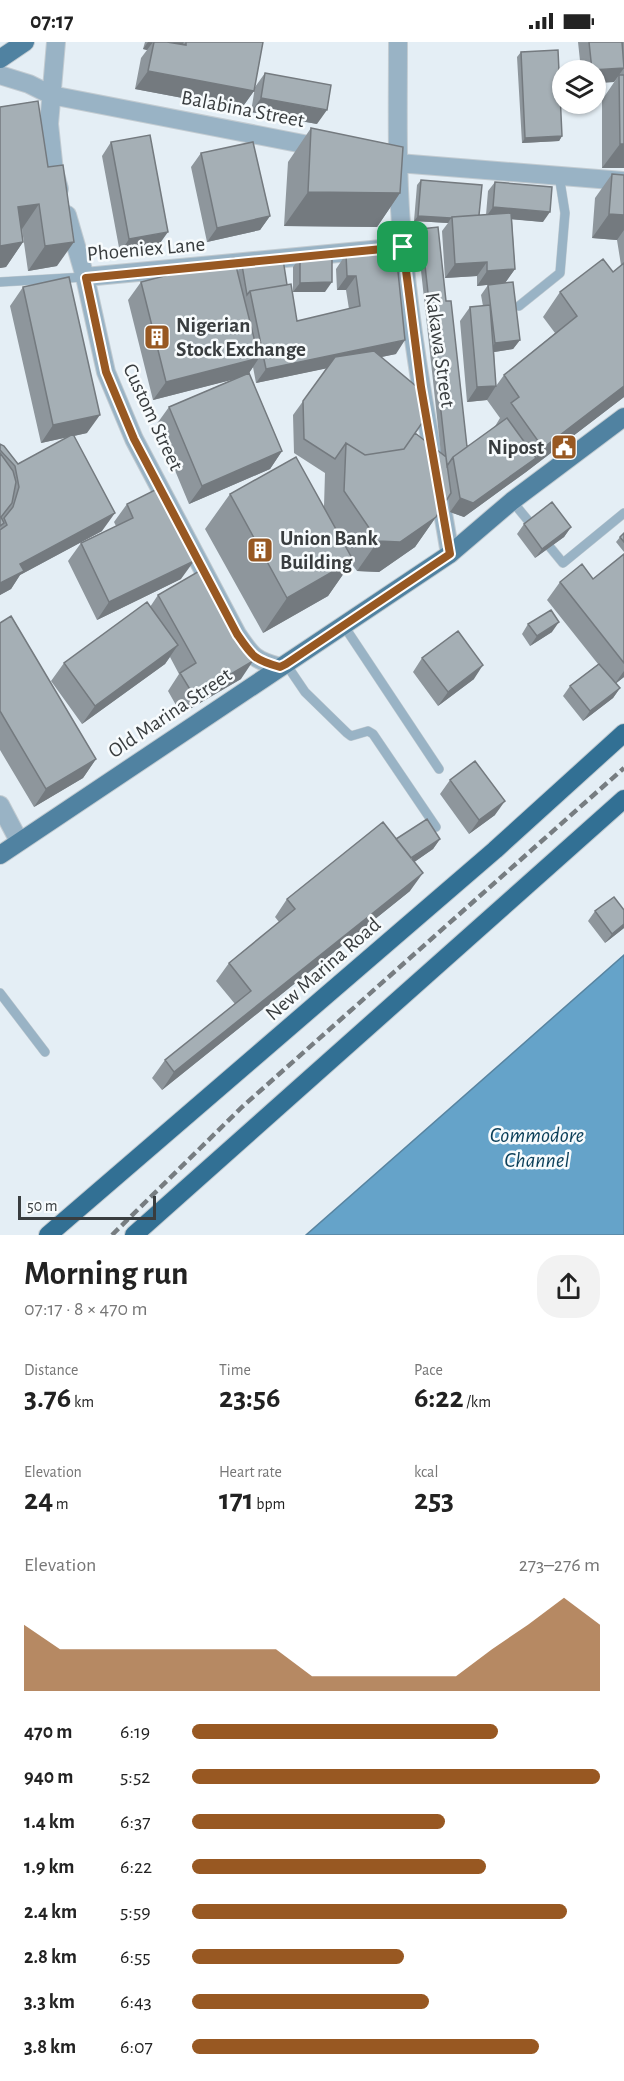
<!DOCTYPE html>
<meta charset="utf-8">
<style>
:root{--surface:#fff;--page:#f2f2f2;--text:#222;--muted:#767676;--accent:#985822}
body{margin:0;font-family:"Alegreya Sans",sans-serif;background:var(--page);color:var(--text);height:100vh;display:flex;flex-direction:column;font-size:22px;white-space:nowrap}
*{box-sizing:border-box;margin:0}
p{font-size:20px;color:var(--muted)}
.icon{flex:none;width:33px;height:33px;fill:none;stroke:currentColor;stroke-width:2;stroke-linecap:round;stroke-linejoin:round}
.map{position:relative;height:1193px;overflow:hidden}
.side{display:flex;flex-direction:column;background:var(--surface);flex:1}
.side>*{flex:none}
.buttons{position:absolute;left:552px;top:18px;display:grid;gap:12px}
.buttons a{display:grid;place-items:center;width:54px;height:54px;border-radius:50%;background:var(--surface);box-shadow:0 2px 4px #0004;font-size:30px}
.scale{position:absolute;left:18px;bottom:15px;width:138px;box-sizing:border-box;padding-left:6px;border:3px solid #393d3f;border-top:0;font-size:16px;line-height:21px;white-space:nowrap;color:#393d3f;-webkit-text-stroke:4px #f7fbfd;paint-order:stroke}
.pin{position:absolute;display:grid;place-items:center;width:51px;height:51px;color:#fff;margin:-26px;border-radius:12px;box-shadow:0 3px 9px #0006}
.round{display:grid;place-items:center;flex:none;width:63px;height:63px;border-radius:24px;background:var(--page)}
.summary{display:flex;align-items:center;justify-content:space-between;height:102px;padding:0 24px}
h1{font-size:33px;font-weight:600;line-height:45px}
.figures{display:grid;grid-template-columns:repeat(3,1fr);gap:9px;height:102px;padding:6px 24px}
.figures div{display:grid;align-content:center}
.figures b{font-size:30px;font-weight:600}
.figures small{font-size:16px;font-weight:400}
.figures p{font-size:16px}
.chart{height:168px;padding:12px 24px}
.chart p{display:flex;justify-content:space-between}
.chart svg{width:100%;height:108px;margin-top:6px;fill:var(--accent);opacity:.7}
ul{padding:0 24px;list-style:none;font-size:20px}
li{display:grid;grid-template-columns:96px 72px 1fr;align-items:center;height:45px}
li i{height:15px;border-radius:8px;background:var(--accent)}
.status{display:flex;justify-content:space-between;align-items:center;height:42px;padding:0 30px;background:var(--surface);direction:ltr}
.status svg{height:16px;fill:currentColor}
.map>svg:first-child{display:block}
</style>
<div class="status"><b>07:17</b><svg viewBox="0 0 49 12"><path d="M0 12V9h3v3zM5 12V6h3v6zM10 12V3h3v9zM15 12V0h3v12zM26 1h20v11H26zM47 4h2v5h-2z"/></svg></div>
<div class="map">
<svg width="624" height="1193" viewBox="0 0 624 1193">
<rect width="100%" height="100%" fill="#e4eef5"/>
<path fill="#65a3c9" stroke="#5884a0" stroke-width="1.5" d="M624 913V1193H306Z"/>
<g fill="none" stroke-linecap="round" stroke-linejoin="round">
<defs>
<path id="lane" d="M0 240 85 235
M519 264 560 231 565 171 559 133
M512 459 563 521 624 471
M344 584 439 727
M286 622 305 650 347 691 351 694 368 689 373 692 436 785
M0 951 45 1010"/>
<path id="street" d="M56 0 49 82 54 129 59 147
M398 0C398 68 396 137 403 205 412 308 433 410 450 512
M0 33 29 42 51 53 324 106
M378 117 398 121 624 139
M67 173 85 235 106 330 134 397 237 592C252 614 254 618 280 625
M85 235 403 205
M0 763 19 799"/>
<path id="primary" d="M0 17 25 0
M0 813 450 512 512 459 624 375"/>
<path id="highway" d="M48 1193 495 808 624 691
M134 1193 624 757"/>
</defs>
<use href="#lane" stroke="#c2cbd1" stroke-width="10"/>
<use href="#street" stroke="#c2cbd1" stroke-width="20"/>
<use href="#primary" stroke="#c2cbd1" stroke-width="20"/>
<use href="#highway" stroke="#c2cbd1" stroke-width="20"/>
<use href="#lane" stroke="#99b3c5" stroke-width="9"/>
<use href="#street" stroke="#99b3c5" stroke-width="18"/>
<use href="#primary" stroke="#5082a1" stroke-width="18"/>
<use href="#highway" stroke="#327094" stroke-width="18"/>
<path stroke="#777d81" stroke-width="4.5" stroke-dasharray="9 4.5" stroke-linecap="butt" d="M112 1193 242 1065 624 726"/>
</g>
<path fill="#8e969c" d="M145 0H263L254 49 241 67 135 47 141 16 147 8 143 7Z
M578 0H624V126H602V58L619 33 614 40 596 41V28H581Z
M521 10 562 94 559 99 522 101 517 15Z
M265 31 317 82 251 70 255 45Z
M38 59 57 224 28 229 22 187 23 200 6 225 0 226V65Z
M311 86 400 151 377 185 284 184 288 120Z
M111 100 158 204 120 211 102 114Z
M201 111 270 174 260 188 207 200 191 125Z
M612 132 624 133V355L526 430 464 475 450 470 448 456 436 475 415 505 379 530 357 529 351 521 328 554 263 591 205 487 230 452 324 464 325 431 294 411 293 373 327 326 256 341 253 325 249 331 282 409 270 427 189 462 156 383 169 365 234 337 153 358 128 258 141 240 238 229 242 223 287 243 297 279 349 267 346 248H337L336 227 346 212 396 312 381 315 415 391 441 412 417 192 421 187 446 259 467 405 494 386 500 376 487 358 467 360 460 279 470 265 483 264 481 253 488 243 495 242 477 244V234L445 236 442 189 448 181 414 179 417 143 421 138 479 173H486L488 149 495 140 543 180 512 177 515 227 505 241 520 298 513 307 494 310 496 344 504 333 555 291 543 275 560 250 613 230 621 223 617 198 592 196 595 156Z
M300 215 325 250H293V225Z
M23 245 87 391 74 394 102 489 20 533 11 547 0 553V402L18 422 68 395 41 401 10 264Z
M127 462 181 537 97 578 68 519 81 501 116 484 114 480Z
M524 482 571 485 564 495 535 516 517 492Z
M624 491V510L616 500 620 495Z
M624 512V635L616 641 620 646 613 656 583 679 563 654 570 644 598 622 547 558 560 540 593 537Z
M158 553 241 637 181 672 168 649 179 632 170 615 165 622 82 682 51 639 64 621 150 565Z
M0 581 96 717 83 736 34 765 0 708Z
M528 582 552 590 530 604 522 592Z
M422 616 474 637 438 664 413 630Z
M450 738 495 773 469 792 440 752Z
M396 797H440L433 807 414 820 410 849 162 1048 152 1036 165 1018 235 962 216 939 229 921 279 880 275 875 287 857Z
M595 869 624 886 605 901 588 879Z"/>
<path fill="#747a7f" d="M148 0H153L147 8 143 7Z
M154 0H184L175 13Z
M624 26 614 40 596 41V28H592Z
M148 29 254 49 241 67 135 47Z
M261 56 327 68 317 82 251 70Z
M562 94 559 99 522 101 525 96Z
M620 102H624V126H602Z
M308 150 400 151 377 185 284 184Z
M39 162 22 187 1 190 18 165Z
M493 165 550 170 543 180 486 175Z
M609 172 624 173V188L617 198 592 196Z
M270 174 260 188 207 200 217 186Z
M418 174 451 176 448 181 414 179Z
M168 190 158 204 120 211 129 197Z
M23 200 6 225 0 226V204Z
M74 200 57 224 28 229 45 204Z
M487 220 477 234 445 236 455 222Z
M515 227 505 241 477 244 487 229Z
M347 234H356L346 248H337Z
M332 240 325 250H293L300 241Z
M405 298 396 312 256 341 266 327Z
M520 298 513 307 488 311 495 301Z
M259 316 247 334 153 358 166 340Z
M496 344 487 358 467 360 477 345Z
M624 344V355L526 430 543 406Z
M100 373 87 391 41 401 53 383Z
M282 409 270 427 189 462 202 444Z
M536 416 526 430 464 475 450 470 460 456Z
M115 471 102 489 20 533 11 547 0 553V541L20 522Z
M436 475 415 505 379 530 357 529 378 499Z
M571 485 564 495 535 516 542 507Z
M353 518 328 554 263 591 287 556Z
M194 519 181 537 97 578 109 560Z
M559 580 552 590 530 604 537 594Z
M178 603 165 622 82 682 95 664Z
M253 619 241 637 181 672 194 654Z
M483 623 474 637 438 664 448 650Z
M624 629V635L614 643Z
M620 646 613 656 583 679 590 669Z
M96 717 83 736 34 765 46 747Z
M505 759 495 773 469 792 479 778Z
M440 797 433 807 403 828 409 818Z
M423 831 410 849 162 1048 174 1030Z
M624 882V886L605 901 612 892Z"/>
<path fill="#a5afb5" stroke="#747a7f" stroke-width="1.5" d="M154 0H167L186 3V0H263L254 49 148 29Z
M589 0H622L624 26 592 28Z
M558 8 562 94 525 96 521 10Z
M265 31 331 43 327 68 261 56Z
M619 33H624V102H620Z
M38 59 48 125 63 123 74 200 45 204 39 162 18 165 23 200 0 204V65Z
M311 86 403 105 400 151 308 150Z
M150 93 168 190 129 197 111 100Z
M253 100 270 174 217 186 201 111Z
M612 132 624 133V173L609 172Z
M421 138 482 143 479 173 452 175 451 176 418 174Z
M495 140 552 145 550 170 493 165Z
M511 171 515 227 487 229V220L455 222 452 175Z
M438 185 446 259H451L467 405 453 415 447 424 421 187Z
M383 208 397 220 405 298 266 327 250 249 291 242 297 279 360 264 356 234H347L346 212Z
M300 215H332V240L300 241Z
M234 216 259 316 166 340 141 240Z
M283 217 287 243 250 249 247 253 242 223Z
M603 217 613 230 624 221V344L543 406 511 361 519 355 504 333 577 274 560 250Z
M69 235 100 373 53 383 23 245Z
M513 240 520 298 495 301 488 243Z
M490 263 496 344 477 345 470 265Z
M374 309 417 345 422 381 404 407 365 413 346 401 335 417 304 397 303 359 335 315Z
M249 331 282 409 202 444 169 365Z
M507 376 536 416 473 461 460 456 453 415Z
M415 391 446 415 451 451 436 475 400 500 378 499 344 449 346 401 365 413 404 407Z
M73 392 115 471 20 522 24 529 0 541V488L7 483 4 476 13 465 19 445 15 424 0 408V402L4 404 18 422Z
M0 411 13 429 16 440 12 461 1 475 4 481 0 484Z
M296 415 353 518 287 556 230 452Z
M159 446 194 519 109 560 81 501 133 476 127 462Z
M552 460 571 485 542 507 524 482Z
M624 491V500L620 495Z
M624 512V621L560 540 582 522 593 537Z
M201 528 253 619 194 654 180 631 196 621 158 553Z
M147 560 178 603 95 664 64 621Z
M551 568 559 580 537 594 528 582Z
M11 574 96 717 46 747 0 669V581Z
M458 589 483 623 448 650 422 616Z
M599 622 620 646 590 669 570 644Z
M475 719 505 759 479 778 450 738Z
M427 777 440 797 411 816 396 797Z
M383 780 423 831 174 1030 165 1018 251 949 229 921 295 867 287 857Z
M614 855 624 868V882L612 892 595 869Z"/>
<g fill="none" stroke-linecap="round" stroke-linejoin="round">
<defs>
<path id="route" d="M403 205 421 345 450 512 286 622 280 625C254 618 252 614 237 592L134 397 106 330 86 236Z"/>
</defs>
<use href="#route" stroke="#fff" stroke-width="12"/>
<use href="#route" stroke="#985822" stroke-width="8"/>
</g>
<defs>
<symbol id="building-square" viewBox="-11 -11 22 22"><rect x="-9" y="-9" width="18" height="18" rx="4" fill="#985822" stroke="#f7fbfd"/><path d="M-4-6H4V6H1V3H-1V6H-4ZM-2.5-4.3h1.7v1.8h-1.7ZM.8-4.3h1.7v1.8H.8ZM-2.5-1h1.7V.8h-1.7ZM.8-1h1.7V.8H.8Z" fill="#fff"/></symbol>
<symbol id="civic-square" viewBox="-11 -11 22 22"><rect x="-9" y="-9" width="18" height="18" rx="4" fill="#985822" stroke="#f7fbfd"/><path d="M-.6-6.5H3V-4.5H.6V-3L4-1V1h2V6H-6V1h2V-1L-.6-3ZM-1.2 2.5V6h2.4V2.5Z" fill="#fff"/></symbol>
</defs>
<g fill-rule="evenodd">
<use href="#building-square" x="142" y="280" width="30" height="30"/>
<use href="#civic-square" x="549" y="390" width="30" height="30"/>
<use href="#building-square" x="245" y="493" width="30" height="30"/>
</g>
<g text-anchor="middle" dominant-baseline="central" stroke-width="5" stroke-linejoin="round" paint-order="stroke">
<g font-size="21" fill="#393d3f" stroke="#f7fbfd">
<text transform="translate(243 67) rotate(11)">Balabina Street</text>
<text transform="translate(146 207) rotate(-5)">Phoeniex Lane</text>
<text transform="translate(440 308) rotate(82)">Kakawa Street</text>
<text transform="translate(153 375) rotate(65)">Custom Street</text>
<text transform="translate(170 671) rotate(-34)">Old Marina Street</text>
<text transform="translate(323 927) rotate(-41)">New Marina Road</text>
</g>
<g font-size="21" font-weight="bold" fill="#393d3f" stroke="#f7fbfd" text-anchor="start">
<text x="176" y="283">Nigerian<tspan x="176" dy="24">Stock Exchange</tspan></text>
<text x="544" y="405" text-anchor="end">Nipost</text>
<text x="280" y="496">Union Bank<tspan x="280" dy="24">Building</tspan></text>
</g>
<g font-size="22" font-style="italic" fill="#0b3f59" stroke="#f7fbfd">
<text x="537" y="1093">Commodore<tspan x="537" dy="25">Channel</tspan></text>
</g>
</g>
</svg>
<div class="buttons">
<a><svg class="icon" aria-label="layers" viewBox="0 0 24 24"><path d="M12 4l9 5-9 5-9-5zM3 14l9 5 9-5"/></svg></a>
</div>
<div class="scale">50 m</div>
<div class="pin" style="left:403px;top:205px;background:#1e9e55"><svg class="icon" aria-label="arrive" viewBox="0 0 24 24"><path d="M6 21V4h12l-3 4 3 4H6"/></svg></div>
</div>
<section class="side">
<div class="summary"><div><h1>Morning run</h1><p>07:17 · 8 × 470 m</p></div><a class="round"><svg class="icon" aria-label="share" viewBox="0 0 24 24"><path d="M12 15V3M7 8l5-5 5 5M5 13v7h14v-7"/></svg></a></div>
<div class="figures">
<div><p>Distance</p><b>3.76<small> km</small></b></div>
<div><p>Time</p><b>23:56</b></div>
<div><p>Pace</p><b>6:22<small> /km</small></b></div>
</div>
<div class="figures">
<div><p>Elevation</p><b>24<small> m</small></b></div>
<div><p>Heart rate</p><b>171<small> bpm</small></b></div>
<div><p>kcal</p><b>253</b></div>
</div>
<div class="chart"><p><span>Elevation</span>273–276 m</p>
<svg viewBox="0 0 160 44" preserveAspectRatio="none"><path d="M0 44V17L10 27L20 27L30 27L40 27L50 27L60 27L70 27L80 38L90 38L100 38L110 38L120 38L130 27L140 17L150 6L160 17V44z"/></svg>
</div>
<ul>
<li><b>470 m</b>6:19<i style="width:75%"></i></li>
<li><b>940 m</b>5:52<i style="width:100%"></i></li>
<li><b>1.4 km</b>6:37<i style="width:62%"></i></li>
<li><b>1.9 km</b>6:22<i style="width:72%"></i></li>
<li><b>2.4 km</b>5:59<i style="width:92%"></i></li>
<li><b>2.8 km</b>6:55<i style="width:52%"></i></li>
<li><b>3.3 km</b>6:43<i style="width:58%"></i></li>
<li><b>3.8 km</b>6:07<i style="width:85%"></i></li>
</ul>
</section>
